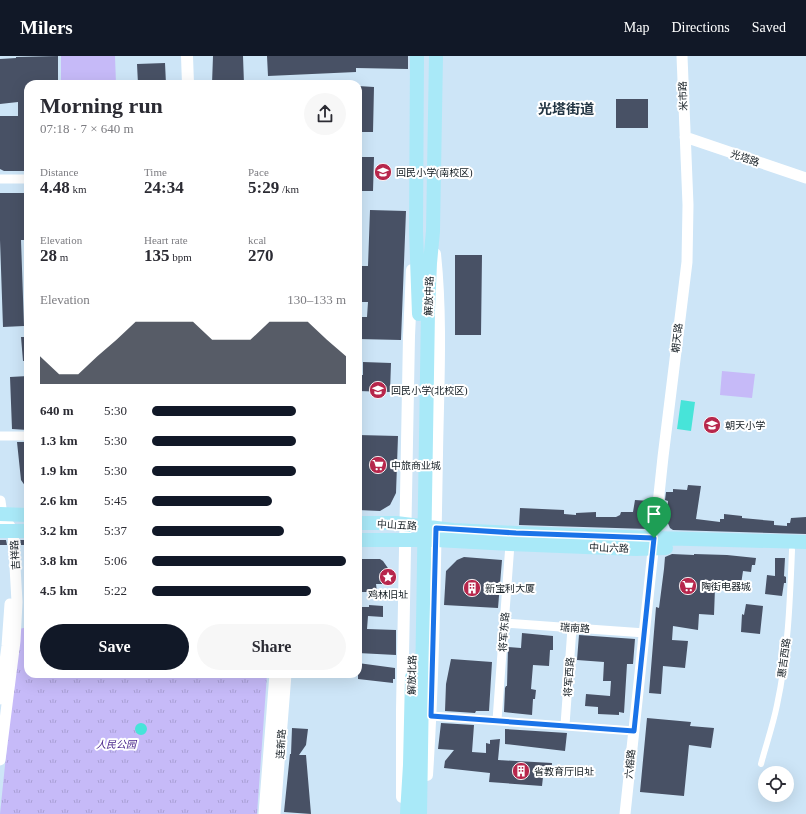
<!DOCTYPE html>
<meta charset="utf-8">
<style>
:root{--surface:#fff;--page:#f7f7f7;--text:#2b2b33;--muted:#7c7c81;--accent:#111827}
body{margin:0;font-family:"Times New Roman","Noto Sans SC",serif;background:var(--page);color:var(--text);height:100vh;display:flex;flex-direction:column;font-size:15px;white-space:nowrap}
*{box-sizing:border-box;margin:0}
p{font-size:13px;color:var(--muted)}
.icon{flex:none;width:22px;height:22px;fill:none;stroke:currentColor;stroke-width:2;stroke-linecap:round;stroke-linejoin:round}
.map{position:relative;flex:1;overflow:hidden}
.side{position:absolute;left:24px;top:24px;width:338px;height:598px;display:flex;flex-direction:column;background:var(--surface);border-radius:12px;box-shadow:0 4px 16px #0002}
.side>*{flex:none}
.buttons{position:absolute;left:758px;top:710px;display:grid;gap:8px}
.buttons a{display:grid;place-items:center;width:36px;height:36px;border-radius:50%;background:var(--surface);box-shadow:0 4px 16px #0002;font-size:20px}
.pin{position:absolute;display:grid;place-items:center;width:34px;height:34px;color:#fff;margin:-41px -17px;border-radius:50% 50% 50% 0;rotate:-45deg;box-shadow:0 0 4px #0007}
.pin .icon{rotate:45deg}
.round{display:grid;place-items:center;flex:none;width:42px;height:42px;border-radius:21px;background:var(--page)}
.overview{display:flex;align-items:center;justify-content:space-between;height:68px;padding:0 16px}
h1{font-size:22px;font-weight:600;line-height:30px}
.stats{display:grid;grid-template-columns:repeat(3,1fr);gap:6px;height:68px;padding:4px 16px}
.stats div{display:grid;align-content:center}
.stats b{font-size:17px;font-weight:600}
.stats small{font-size:11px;font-weight:400}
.stats p{font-size:11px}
.chart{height:112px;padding:8px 16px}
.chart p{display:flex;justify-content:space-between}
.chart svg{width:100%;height:72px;margin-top:4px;fill:var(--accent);opacity:.7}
.action{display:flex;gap:8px;margin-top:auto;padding:8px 16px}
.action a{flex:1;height:46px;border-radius:24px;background:var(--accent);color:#fff;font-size:16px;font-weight:600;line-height:46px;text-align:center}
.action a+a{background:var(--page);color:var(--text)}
ul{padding:0 16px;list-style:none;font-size:13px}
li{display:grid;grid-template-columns:64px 48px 1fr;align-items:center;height:30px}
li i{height:10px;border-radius:5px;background:var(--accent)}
header{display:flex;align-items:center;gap:24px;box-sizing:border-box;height:56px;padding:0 20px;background:var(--accent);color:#fff}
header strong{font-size:19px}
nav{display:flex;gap:22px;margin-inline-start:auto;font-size:14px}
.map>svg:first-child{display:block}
</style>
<header>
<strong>Milers</strong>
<nav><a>Map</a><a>Directions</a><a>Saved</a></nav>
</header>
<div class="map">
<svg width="806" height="758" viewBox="0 0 806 758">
<defs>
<pattern id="park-tufts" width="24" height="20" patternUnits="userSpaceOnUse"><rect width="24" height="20" fill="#c6baf8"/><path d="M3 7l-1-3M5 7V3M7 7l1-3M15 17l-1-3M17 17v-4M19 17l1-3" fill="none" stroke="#a99fd4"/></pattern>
</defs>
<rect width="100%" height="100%" fill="#cde5f7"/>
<path fill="#c6baf8" d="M61 0H115L116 28H61Z
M722 315 755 318 752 342 720 339Z"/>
<path fill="url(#park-tufts)" d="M28 571V618H267L257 758H0L19 573Z"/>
<path fill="#47e4d9" d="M681 344 695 346 691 375 677 373Z
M135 673a6 6 0 1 1 12 0a6 6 0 1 1-12 0Z"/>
<path fill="#485165" d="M58 0V28H28V115H4L0 113V60H18V46L0 48V3L16 2V1Z
M213 0H243L244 28H212Z
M267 0H408V13L356 12V16L268 20Z
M165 7 166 28H138L137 8Z
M358 30 374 31 373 76H358Z
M616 43H648V72H616Z
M358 101H374L373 135H358Z
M0 137H28V184H21L24 270 3 271 0 184Z
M370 154 406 155 401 284 358 283V261H367L368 246H358V210H368Z
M455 199H482L481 279H455Z
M21 281H28V305H23Z
M363 306 391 307 390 336 358 335V319H363Z
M28 320V374L12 373 10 321Z
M358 379 398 380 396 437 390 449 380 455 358 454Z
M17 386H28V434L21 424Z
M688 429 701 430 696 463 720 466V463H724V458L742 460V462L774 465V469L787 470V467H790L791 462 806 461V478L673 474 670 472 667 465 668 445 665 444 666 436H673V433L687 434Z
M635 444 651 445 648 473 519 469 520 452 564 454V458L576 459V457L596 456V461H616L620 459 621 456H633Z
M0 484H6L7 489H0Z
M20 484H28V489H21Z
M672 498 694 499V498L727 499 756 502 755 509H752L751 516 743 515 740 535 715 532 714 559 699 558 698 574 673 570 672 584 688 585 685 612 663 610 661 638 649 637 656 551 659 552 664 513 665 501Z
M464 501 502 504 498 552 444 549 446 515 457 504Z
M775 502H785L784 520 786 521V527H784L782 540 765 538 767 519 775 520Z
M358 503H380L383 505 390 515 389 528H376L377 536H358Z
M746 548 763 550 760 578 741 576 742 558 744 559Z
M369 549 383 550V561L368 560 367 573 396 574V599L358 597V551H369Z
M522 577 553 580V594H550L549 610 533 609 531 633 536 634 535 643H533L532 659 504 656 505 632 506 630H507L508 591 521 592Z
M579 579 635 583 633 608H627L624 657 619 656V659L598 658V651L585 650 586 638 610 640 611 625H603L604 606 577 604Z
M451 603 492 606 489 655H476L475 657 445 655 446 628Z
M358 607 395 612V623H393V627L358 623Z
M647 662 691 666 690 670 714 672 711 692 689 689 684 740 640 736Z
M441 667 474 669 472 696 486 697V687L490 688V684L500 683 498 704 552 707 551 721H543L542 730 489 726 490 717 444 712 445 705 454 694 438 693Z
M292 672 308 673 306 689 299 699H306L311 758 284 756 290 698H291Z
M505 673 567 677 565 695 505 688Z"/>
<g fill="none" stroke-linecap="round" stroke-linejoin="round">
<path stroke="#fff" stroke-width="6" d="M761 708C766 689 773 669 777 649 788 598 790 545 792 494"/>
<path stroke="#fff" stroke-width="9" d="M0 123H28
M0 380H28
M505 567 645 577
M431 660 634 675
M497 664 510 488
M565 669 572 572"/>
<path stroke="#fff" stroke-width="11" d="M685 81 806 122
M0 445 3 466
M0 643 7 590 10 548
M0 704 15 585 17 546 13 475 2 458
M264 758 275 618
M275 758 286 618
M625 758 663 401 687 206 688 149 682 0"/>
<path stroke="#fff" stroke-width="12" d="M187 0 188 28
M427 719C434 612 435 505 437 398 438 331 442 264 435 198
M402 741V654L409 280 412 214"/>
<path stroke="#a9e9f8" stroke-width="14" d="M417 0 416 175 419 258
M0 458 28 459
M358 467H396L453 474 516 477 654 482 806 486
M0 475H28
M358 484H436L510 488 636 493 666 492
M407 758 410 709 412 621
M420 758 428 255 430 207 433 175 436 0"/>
</g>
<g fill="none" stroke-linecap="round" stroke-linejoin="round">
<defs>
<path id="route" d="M436 472 516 477 654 482 634 675 431 660Z"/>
</defs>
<use href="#route" stroke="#fff" stroke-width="8"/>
<use href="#route" stroke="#1a73e8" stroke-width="5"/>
</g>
<defs>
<symbol id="school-disc" viewBox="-11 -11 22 22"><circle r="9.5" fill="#b7274c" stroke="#fff"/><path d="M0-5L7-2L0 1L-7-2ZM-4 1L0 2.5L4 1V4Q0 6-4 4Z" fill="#fff"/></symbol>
<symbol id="supermarket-disc" viewBox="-11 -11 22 22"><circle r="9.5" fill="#b7274c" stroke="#fff"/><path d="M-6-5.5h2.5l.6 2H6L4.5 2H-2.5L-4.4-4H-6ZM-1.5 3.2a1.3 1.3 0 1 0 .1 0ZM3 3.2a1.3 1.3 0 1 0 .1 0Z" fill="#fff"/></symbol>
<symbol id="sight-disc" viewBox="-11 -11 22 22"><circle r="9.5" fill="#b7274c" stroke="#fff"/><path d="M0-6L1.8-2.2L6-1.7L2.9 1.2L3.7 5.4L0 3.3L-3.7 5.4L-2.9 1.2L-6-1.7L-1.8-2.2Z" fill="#fff"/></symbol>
<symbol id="building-disc" viewBox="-11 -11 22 22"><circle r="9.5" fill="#b7274c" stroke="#fff"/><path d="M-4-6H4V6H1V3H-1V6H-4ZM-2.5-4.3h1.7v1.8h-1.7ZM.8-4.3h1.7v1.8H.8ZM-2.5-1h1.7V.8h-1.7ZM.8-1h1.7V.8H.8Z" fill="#fff"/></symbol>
</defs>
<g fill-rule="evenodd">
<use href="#school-disc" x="373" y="106" width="20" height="20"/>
<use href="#school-disc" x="368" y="324" width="20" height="20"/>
<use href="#school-disc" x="702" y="359" width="20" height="20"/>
<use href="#supermarket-disc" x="368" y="399" width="20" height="20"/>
<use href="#sight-disc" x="378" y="511" width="20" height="20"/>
<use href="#supermarket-disc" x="678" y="520" width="20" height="20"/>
<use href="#building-disc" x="462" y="522" width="20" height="20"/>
<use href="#building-disc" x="511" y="705" width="20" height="20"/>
</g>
<g text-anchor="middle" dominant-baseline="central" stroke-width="4" stroke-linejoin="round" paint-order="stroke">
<g font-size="10" fill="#131c22" stroke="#fff">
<text transform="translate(683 40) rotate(-92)">米市路</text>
<text transform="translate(745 102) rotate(19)">光塔路</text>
<text transform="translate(429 240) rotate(-88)">解放中路</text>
<text transform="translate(677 282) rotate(-83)">朝天路</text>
<text transform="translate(397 469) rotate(3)">中山五路</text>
<text transform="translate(609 492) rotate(2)">中山六路</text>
<text transform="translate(15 499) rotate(-94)">吉祥路</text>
<text transform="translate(575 572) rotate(4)">瑞南路</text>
<text transform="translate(504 576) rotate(-86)">将军东路</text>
<text transform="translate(784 602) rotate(-82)">惠吉西路</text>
<text transform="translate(412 619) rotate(-89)">解放北路</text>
<text transform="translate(569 621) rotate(-86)">将军西路</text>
<text transform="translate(281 688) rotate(-86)">连新路</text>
<text transform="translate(630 708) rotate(-84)">六榕路</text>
</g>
<g font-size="10" fill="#131c22" stroke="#fff" text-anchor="start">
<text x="396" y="116">回民小学(南校区)</text>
<text x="391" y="334">回民小学(北校区)</text>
<text x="725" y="369">朝天小学</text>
<text x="391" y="409">中旅商业城</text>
<text x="701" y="530">陶街电器城</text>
<text x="485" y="532">新宝利大厦</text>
<text x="388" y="538" text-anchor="middle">鸡林旧址</text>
<text x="534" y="715">省教育厅旧址</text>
</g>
<g font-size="10" font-style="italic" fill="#48248b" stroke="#fff">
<text x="116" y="688">人民公园</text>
</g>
<g font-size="14" font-weight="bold" fill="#223543" stroke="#fff">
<text x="566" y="53">光塔街道</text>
</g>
</g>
</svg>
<div class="buttons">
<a><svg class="icon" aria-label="locate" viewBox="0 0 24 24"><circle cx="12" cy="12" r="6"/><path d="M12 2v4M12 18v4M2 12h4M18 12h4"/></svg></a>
</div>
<div class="pin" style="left:654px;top:482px;background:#1e9e55"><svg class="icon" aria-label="arrive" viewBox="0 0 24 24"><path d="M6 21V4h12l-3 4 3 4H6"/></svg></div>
<section class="side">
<div class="overview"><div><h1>Morning run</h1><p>07:18 · 7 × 640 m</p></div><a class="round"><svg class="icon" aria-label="share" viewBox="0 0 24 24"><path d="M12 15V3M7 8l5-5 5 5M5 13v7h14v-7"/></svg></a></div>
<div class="stats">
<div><p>Distance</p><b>4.48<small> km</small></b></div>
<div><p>Time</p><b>24:34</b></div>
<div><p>Pace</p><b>5:29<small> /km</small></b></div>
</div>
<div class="stats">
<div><p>Elevation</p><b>28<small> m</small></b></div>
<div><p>Heart rate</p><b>135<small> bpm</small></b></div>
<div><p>kcal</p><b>270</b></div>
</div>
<div class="chart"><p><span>Elevation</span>130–133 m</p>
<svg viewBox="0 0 160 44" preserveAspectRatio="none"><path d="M0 44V27L10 38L20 38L30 27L40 17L50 6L60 6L70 6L80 6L90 17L100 17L110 17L120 6L130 6L140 6L150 17L160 27V44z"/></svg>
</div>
<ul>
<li><b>640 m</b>5:30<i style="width:74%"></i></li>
<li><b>1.3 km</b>5:30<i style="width:74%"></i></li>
<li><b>1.9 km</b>5:30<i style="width:74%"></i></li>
<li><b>2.6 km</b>5:45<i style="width:62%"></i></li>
<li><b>3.2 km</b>5:37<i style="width:68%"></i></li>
<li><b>3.8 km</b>5:06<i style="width:100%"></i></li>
<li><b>4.5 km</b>5:22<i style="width:82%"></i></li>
</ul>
<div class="action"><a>Save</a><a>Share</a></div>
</section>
</div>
